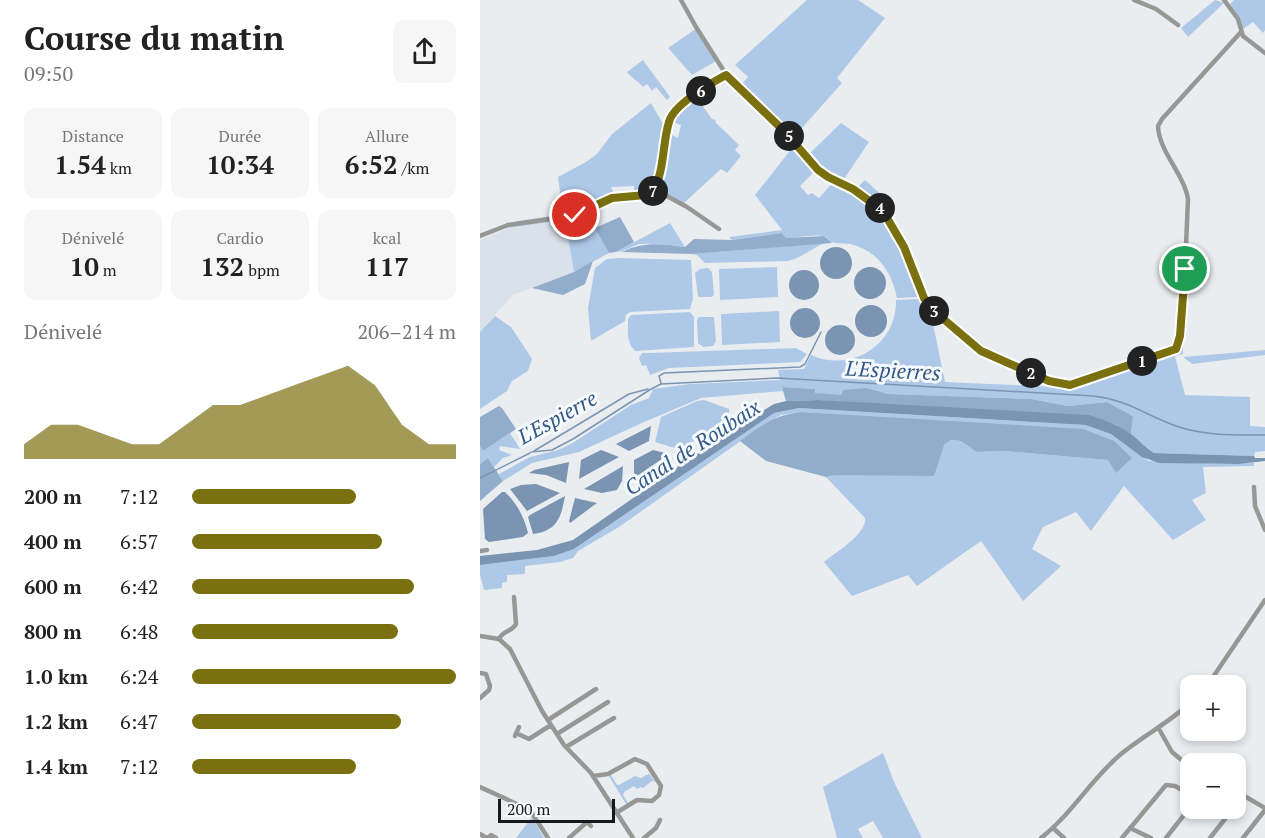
<!DOCTYPE html>
<html lang="fr">
<meta charset="utf-8">
<style>
:root{--surface:#fff;--page:#f6f6f6;--text:#222;--muted:#767676;--accent:#7b700f}
body{margin:0;font-family:"PT Serif",serif;background:var(--page);color:var(--text);height:100vh;display:flex;flex-direction:column;font-size:22px;white-space:nowrap}
*{box-sizing:border-box;margin:0}
p{font-size:20px;color:var(--muted)}
.icon{flex:none;width:33px;height:33px;fill:none;stroke:currentColor;stroke-width:2;stroke-linecap:round;stroke-linejoin:round}
.map{position:relative;flex:1;overflow:hidden}
.drawer{display:flex;flex-direction:column;background:var(--surface);width:480px}
.drawer>*{flex:none}
.tools{position:absolute;left:700px;top:675px;display:grid;gap:12px}
.tools a{display:grid;place-items:center;width:66px;height:66px;border-radius:12px;background:var(--surface);box-shadow:0 3px 9px #0003;font-size:30px}
.scale{position:absolute;left:18px;bottom:15px;width:117px;box-sizing:border-box;padding-left:6px;border:3px solid #171819;border-top:0;font-size:16px;line-height:21px;white-space:nowrap;color:#171819;-webkit-text-stroke:4px #f7fafd;paint-order:stroke}
.pin{position:absolute;display:grid;place-items:center;width:51px;height:51px;color:#fff;margin:-26px;border:3px solid #fff;border-radius:50%;box-shadow:0 2px 6px #0007}
.km{position:absolute;width:30px;height:30px;margin:-15px;border-radius:50%;background:#222;color:#fff;font-size:16px;line-height:30px;text-align:center}
.round{display:grid;place-items:center;flex:none;width:63px;height:63px;border-radius:12px;background:var(--page)}
.headline{display:flex;align-items:center;justify-content:space-between;height:102px;padding:0 24px}
h1{font-size:33px;font-weight:700;line-height:45px}
.metrics{display:grid;grid-template-columns:repeat(3,1fr);gap:9px;height:102px;padding:6px 24px}
.metrics div{display:grid;align-content:center;border-radius:12px;background:var(--page);text-align:center}
.metrics b{font-size:26px;font-weight:700}
.metrics small{font-size:16px;font-weight:400}
.metrics p{font-size:16px}
.chart{height:168px;padding:12px 24px}
.chart p{display:flex;justify-content:space-between}
.chart svg{width:100%;height:108px;margin-top:6px;fill:var(--accent);opacity:.7}
ul{padding:0 24px;list-style:none;font-size:20px}
li{display:grid;grid-template-columns:96px 72px 1fr;align-items:center;height:45px}
li i{height:15px;border-radius:8px;background:var(--accent)}
main{display:flex;flex:1;min-height:0}
.map>svg:first-child{display:block}
</style>
<main>
<section class="drawer">
<div class="headline"><div><h1>Course du matin</h1><p>09:50</p></div><a class="round"><svg class="icon" aria-label="share" viewBox="0 0 24 24"><path d="M12 15V3M7 8l5-5 5 5M5 13v7h14v-7"/></svg></a></div>
<div class="metrics">
<div><p>Distance</p><b>1.54<small> km</small></b></div>
<div><p>Durée</p><b>10:34</b></div>
<div><p>Allure</p><b>6:52<small> /km</small></b></div>
</div>
<div class="metrics">
<div><p>Dénivelé</p><b>10<small> m</small></b></div>
<div><p>Cardio</p><b>132<small> bpm</small></b></div>
<div><p>kcal</p><b>117</b></div>
</div>
<div class="chart"><p><span>Dénivelé</span>206–214 m</p>
<svg viewBox="0 0 160 44" preserveAspectRatio="none"><path d="M0 44V38L10 30L20 30L30 34L40 38L50 38L60 30L70 22L80 22L90 18L100 14L110 10L120 6L130 14L140 30L150 38L160 38V44z"/></svg>
</div>
<ul>
<li><b>200 m</b>7:12<i style="width:62%"></i></li>
<li><b>400 m</b>6:57<i style="width:72%"></i></li>
<li><b>600 m</b>6:42<i style="width:84%"></i></li>
<li><b>800 m</b>6:48<i style="width:78%"></i></li>
<li><b>1.0 km</b>6:24<i style="width:100%"></i></li>
<li><b>1.2 km</b>6:47<i style="width:79%"></i></li>
<li><b>1.4 km</b>7:12<i style="width:62%"></i></li>
</ul>
</section>
<div class="map">
<svg width="785" height="838" viewBox="0 0 785 838">
<rect width="100%" height="100%" fill="#eaedf0"/>
<path fill="#d9e1ea" d="M85 220 94 272 33 295 0 332V240L32 227Z"/>
<path fill="#aec8e7" fill-rule="evenodd" d="M327 0H378L405 18 357 78 362 83 313 138 328 155 361 123 389 142 364 179 377 188 385 180 406 199 400 205 408 213 417 228 436 264 444 288 458 310 501 347 582 382 589 383 598 381 696 345 703 347V354L695 356 705 395 770 397V426L785 427V451L775 452 774 456 674 453 668 450 651 434 653 416 627 402 588 406 551 399 409 394 387 388 362 396 334 393 335 389 302 387 303 391 221 398 164 422 99 452 52 463 23 481 19 474 50 457 78 450 91 444 151 405 169 398 173 389 210 384 300 380 298 370 324 369 331 355C371 373 417 345 416 300L440 299 439 297 417 298C412 272 397 250 370 244 364 243 357 244 351 242 348 240 347 237 344 236 338 234 314 238 306 238L302 233 252 240 249 237 302 230 275 195 313 147 291 122 294 118 260 86 268 77 255 65ZM338 168 356 179 339 198 332 193 328 195 320 186ZM451 314 495 351 576 387 465 382Z
M735 0 744 3 708 37 701 28Z
M754 0H785V30L783 33 773 22 763 29 761 21 750 4Z
M217 28 238 60 212 75 188 48Z
M163 60 190 97 187 100 176 87 172 91 167 84 163 87C158 81 150 77 147 72Z
M217 98 232 119 236 120 235 122 259 145 255 150 261 156 247 173 241 169 204 203 173 187 165 192 154 194V186L131 187 134 194 105 207 129 253 94 272 85 220 27 228 26 223 83 214 78 177 106 162 117 154 132 134 171 103 184 126V131L198 138 201 125 193 122 194 117Z
M190 223 205 247C190 245 175 243 160 244 151 246 145 252 136 252Z
M345 243C332 248 321 258 308 261L225 263 217 255 211 254Z
M139 258 211 260 213 299 210 309 150 312 146 315 145 321 111 341 108 308 115 268 127 259Z
M297 267 298 297 240 300 239 269Z
M228 268 232 272 234 295 231 297H218L215 273 220 269Z
M299 311 300 342 242 345 241 314Z
M210 312 214 317V347L155 351C146 342 148 331 148 319L151 315Z
M15 316 31 327 52 359 48 371 32 381 27 391 0 409V332Z
M219 317H234L236 341 233 346 223 347 218 343 217 320Z
M316 348 327 354 320 362 189 368 170 375 166 365 162 366 159 358 162 353H168Z
M785 350V355L712 364 703 357Z
M224 400 249 409V416L201 450 175 442 181 417 217 401Z
M319 408 605 425 631 434 669 461 732 464 774 463V466L723 467 726 493 712 500 726 520 693 540 644 486 611 531 596 512 563 527 552 549 581 566 543 601 501 541 437 586 428 575 372 596 344 562C356 552 387 534 385 518L346 477 464 445 471 440 481 441 498 452 525 451 629 460 652 458 449 421 321 412 301 415 286 423 139 527 98 551 93 558 80 562 45 566V574L27 575V582L22 583V588L4 590 0 575V565L74 556 94 549 294 413Z
M30 433 40 449 20 446 19 450 32 455 23 458 14 467 8 458 0 464V446L3 451Z
M403 753 414 782 442 838H403L393 821 378 829 383 838H357L343 787Z
M169 773 175 782 172 781 163 788 161 787 157 789 154 786 144 792 143 795 148 803 146 804 129 776 131 775 137 785H139L155 776 161 778 166 775H168Z
M52 817 64 838H36Z"/>
<path fill="#92accb" d="M140 217 154 242 136 252 129 253 115 228Z
M302 233 306 238 344 236 352 243 211 254 142 252C164 241 181 244 205 247L214 239 252 240Z
M113 261 105 284 83 295 52 288 94 272Z
M302 387 335 389V393L361 395 364 390 387 388 409 394 551 399 588 406 627 402 653 416 651 434 634 424 338 400 306 401Z
M19 406 22 408 36 429 3 451 0 446V417Z
M321 412 603 429 634 441 652 458 636 473 628 460 525 451 497 452 481 441 471 440 464 445 454 476 354 475 346 477 286 461 260 441C284 424 292 416 321 412Z
M8 458 23 481 0 501V464Z"/>
<path fill="#7a94b2" d="M340 263a16 16 0 1 1 32 0a16 16 0 1 1-32 0Z
M374 283a16 16 0 1 1 32 0a16 16 0 1 1-32 0Z
M309 285a15 15 0 1 1 30 0a15 15 0 1 1-30 0Z
M375 321a16 16 0 1 1 32 0a16 16 0 1 1-32 0Z
M310 323a15 15 0 1 1 30 0a15 15 0 1 1-30 0Z
M345 340a15 15 0 1 1 30 0a15 15 0 1 1-30 0Z
M338 400 609 415C623 420 638 424 651 434 659 440 665 448 674 453L774 456 775 458H785V461L759 464 679 463 662 457 631 434 605 425 319 408 294 413 94 549 74 556 0 565V556L57 550 93 540 252 429 294 404 306 401Z
M171 426 169 441 149 451 136 444Z
M121 450 139 457 99 479 101 460Z
M173 450 189 454 156 477 154 476V460Z
M89 462 86 483 66 475 49 473 54 470Z
M143 466 142 481 137 490 122 493 104 489Z
M56 484 80 493 47 511 30 489 41 485Z
M22 492H25C37 504 44 516 48 533L43 537 9 542 5 539 3 509Z
M85 496C81 518 77 531 53 534L48 517 50 515Z
M95 498 117 503 90 523 89 521Z"/>
<g fill="none" stroke-linecap="round" stroke-linejoin="round">
<path stroke="#7a94b2" stroke-width="1.5" d="M181 383 179 376 184 373 320 367 325 364 341 332
M54 451 149 394 168 389
M51 452 72 450 93 439 171 389 181 384 297 378 613 396C648 400 665 415 696 426 725 436 755 435 785 435
M0 478 50 453"/>
<path stroke="#979795" stroke-width="4.5" d="M201 0 216 27 249 79 305 132 341 173 370 187 405 213 426 251 445 298 451 308 488 341 511 356 579 384 590 385 598 384 691 351 698 346 704 293 708 199C704 174 679 152 678 126L682 119 761 32
M654 0 676 9 698 25
M744 0 758 19 763 36 785 53
M174 189 207 207 239 229
M0 236 28 225 91 216 135 197 166 195 171 193 176 184 184 153 188 123 192 114 232 83 246 75
M774 487 775 506 785 530
M0 551 7 550
M0 636 19 639 30 649 62 711 84 745 111 773 153 838
M19 639C23 630 32 632 36 624L34 597
M0 673 6 674 10 686 9 690 0 698
M727 686 785 600
M68 720 116 689
M679 729 692 752 711 768
M36 733 49 739 71 725
M77 734 128 702
M35 736 39 727
M86 747 134 718
M113 776 128 774 155 759 167 764 181 786 179 795 172 801 157 800 136 813
M0 787 50 810 68 838
M756 791 785 808
M573 828 584 838
M650 828 671 838
M0 834 7 838
M8 838 11 835 16 838
M89 838 107 822 111 826
M164 838 176 828 180 820
M561 838C592 814 611 779 641 754 664 735 689 723 711 702
M642 838 686 785 695 786 711 795
M686 838 711 806
M730 838 745 819 744 813 739 808
M763 838 785 810"/>
</g>
<g fill="none" stroke-linecap="round" stroke-linejoin="round">
<defs>
<path id="route" d="M95 215 132 198 166 195 173 191C185 170 182 145 189 122 193 105 231 83 246 75L305 132 338 170 348 177 373 189 403 211 424 247 444 298 454 311 501 351 569 381 590 385 696 349 700 336 705 269"/>
</defs>
<use href="#route" stroke="#fff" stroke-width="12"/>
<use href="#route" stroke="#7b700f" stroke-width="8"/>
</g>
<g text-anchor="middle" dominant-baseline="central" stroke-width="6" stroke-linejoin="round" paint-order="stroke">
<g font-size="21" font-style="italic" fill="#335985" stroke="#f7fafd">
<text transform="translate(413 370) rotate(3)">L'Espierres</text>
<text transform="translate(77 417) rotate(-29)">L'Espierre</text>
<text transform="translate(212 447) rotate(-33)">Canal de Roubaix</text>
</g>
</g>
</svg>
<div class="tools">
<a>+</a>
<a>−</a>
</div>
<div class="scale">200 m</div>
<div class="pin" style="left:705px;top:269px;background:#1e9e55"><svg class="icon" aria-label="arrive" viewBox="0 0 24 24"><path d="M6 21V4h12l-3 4 3 4H6"/></svg></div>
<div class="pin" style="left:95px;top:215px;background:#d93025"><svg class="icon" aria-label="check" viewBox="0 0 24 24"><path d="M5 12l5 5 9-10"/></svg></div>
<b class="km" style="left:662px;top:361px">1</b>
<b class="km" style="left:551px;top:373px">2</b>
<b class="km" style="left:454px;top:311px">3</b>
<b class="km" style="left:400px;top:208px">4</b>
<b class="km" style="left:309px;top:136px">5</b>
<b class="km" style="left:221px;top:91px">6</b>
<b class="km" style="left:173px;top:191px">7</b>
</div>
</main>
